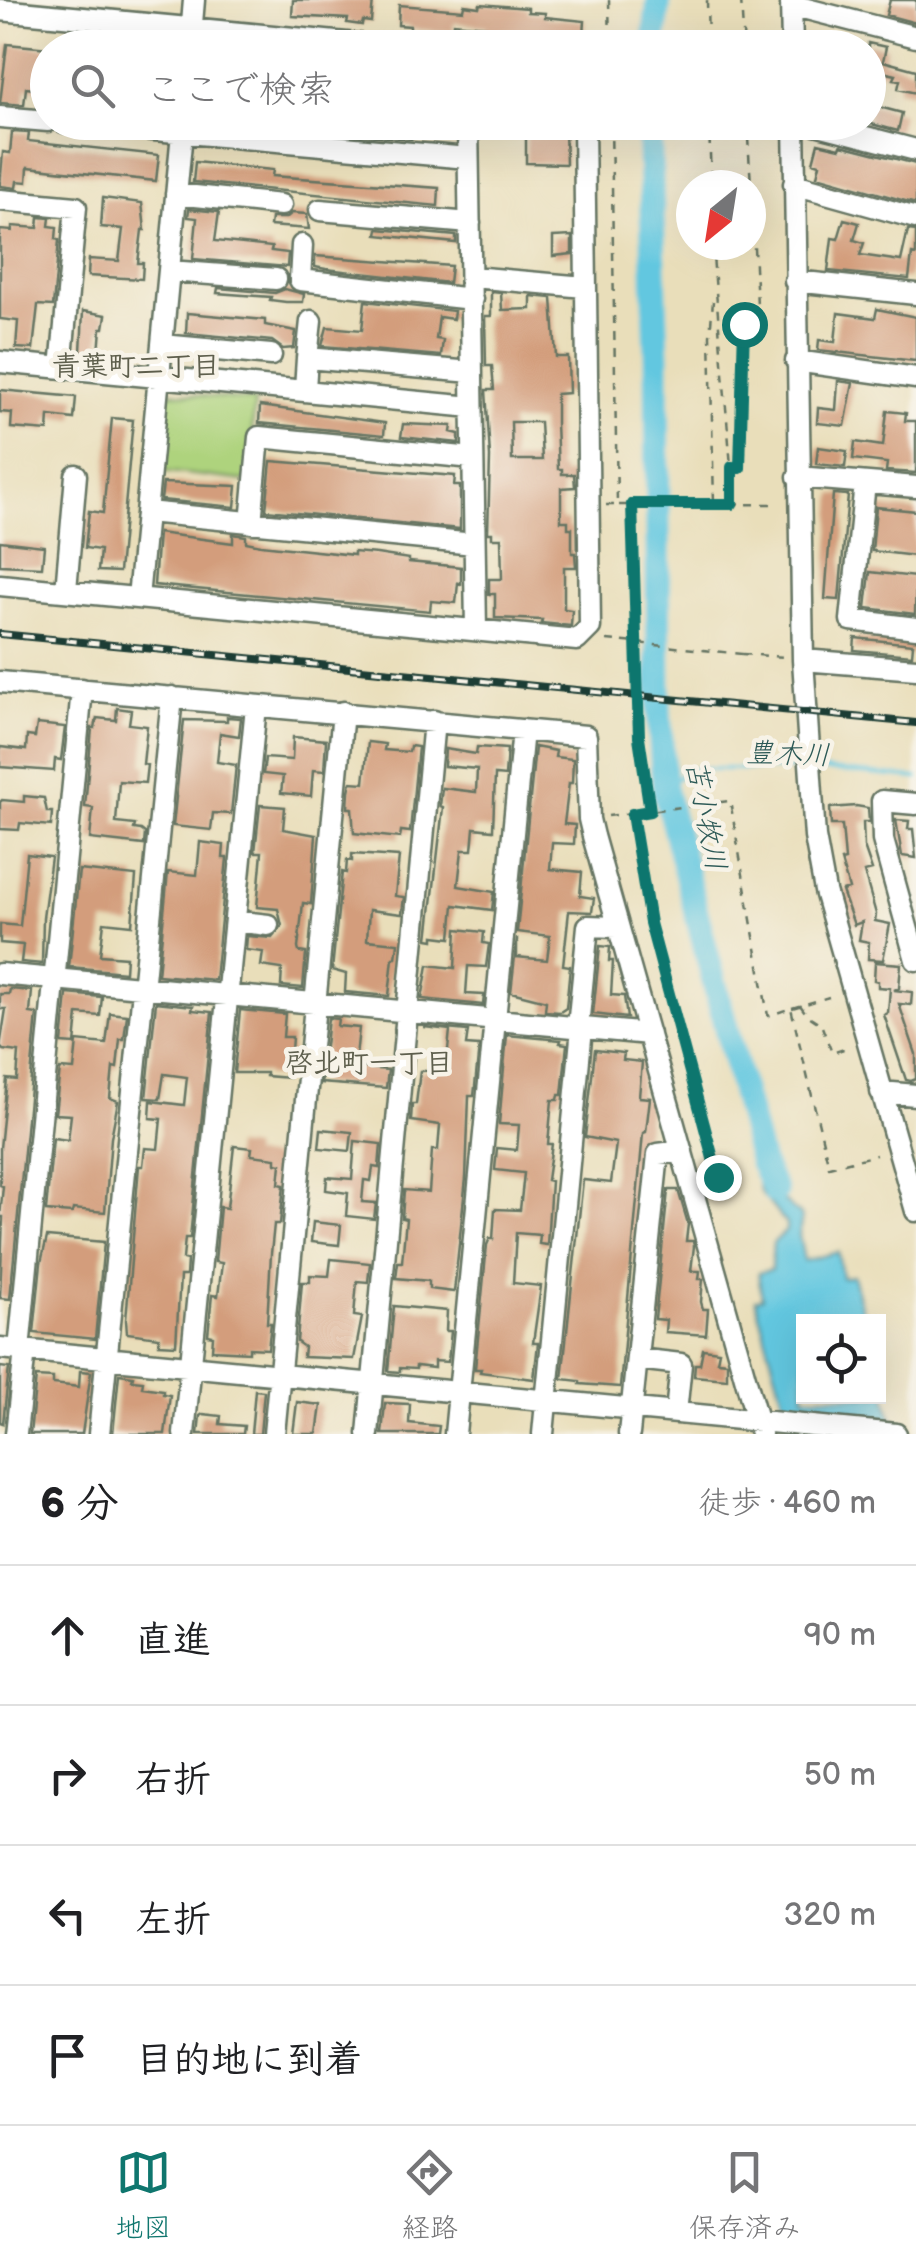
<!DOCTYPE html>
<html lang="ja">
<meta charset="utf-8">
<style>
:root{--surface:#fff;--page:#f2f2f2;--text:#202124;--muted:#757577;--line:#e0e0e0;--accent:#0f766e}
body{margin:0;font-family:"Balsamiq Sans","Klee One",sans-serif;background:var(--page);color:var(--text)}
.controls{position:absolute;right:30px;bottom:30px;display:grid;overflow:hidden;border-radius:0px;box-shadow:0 10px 40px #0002}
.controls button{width:90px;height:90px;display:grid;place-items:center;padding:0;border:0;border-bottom:2px solid var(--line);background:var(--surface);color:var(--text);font:50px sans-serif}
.compass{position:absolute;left:676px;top:170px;width:90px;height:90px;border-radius:50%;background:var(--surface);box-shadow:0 10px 40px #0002;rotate:210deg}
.stop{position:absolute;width:30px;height:30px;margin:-22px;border:8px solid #0f766e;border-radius:50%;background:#fff}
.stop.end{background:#0f766e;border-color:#fff;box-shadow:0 2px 10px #0008}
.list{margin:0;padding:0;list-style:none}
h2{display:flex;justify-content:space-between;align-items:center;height:130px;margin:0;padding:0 40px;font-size:42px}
h2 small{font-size:32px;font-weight:400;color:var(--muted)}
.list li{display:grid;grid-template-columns:65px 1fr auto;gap:30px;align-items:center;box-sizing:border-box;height:140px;padding:0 40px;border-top:2px solid var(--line)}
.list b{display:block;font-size:38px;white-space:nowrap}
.list em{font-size:32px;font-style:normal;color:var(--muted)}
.icon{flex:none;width:55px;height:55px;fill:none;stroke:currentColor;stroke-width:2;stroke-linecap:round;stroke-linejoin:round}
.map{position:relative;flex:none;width:916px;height:1434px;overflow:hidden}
.search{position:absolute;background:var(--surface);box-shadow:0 10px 40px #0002;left:30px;right:30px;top:30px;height:110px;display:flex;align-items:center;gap:25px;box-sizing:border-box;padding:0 35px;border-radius:55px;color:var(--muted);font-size:38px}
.sheet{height:690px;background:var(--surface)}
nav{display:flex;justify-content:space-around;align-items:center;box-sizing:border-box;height:140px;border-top:2px solid var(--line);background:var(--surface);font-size:28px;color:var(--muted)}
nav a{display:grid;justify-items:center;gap:5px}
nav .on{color:var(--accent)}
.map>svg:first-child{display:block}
</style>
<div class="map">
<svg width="916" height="1434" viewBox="0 0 916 1434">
<rect width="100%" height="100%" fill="#f7f3e8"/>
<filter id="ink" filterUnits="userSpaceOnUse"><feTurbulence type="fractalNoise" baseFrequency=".01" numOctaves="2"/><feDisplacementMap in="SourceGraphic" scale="20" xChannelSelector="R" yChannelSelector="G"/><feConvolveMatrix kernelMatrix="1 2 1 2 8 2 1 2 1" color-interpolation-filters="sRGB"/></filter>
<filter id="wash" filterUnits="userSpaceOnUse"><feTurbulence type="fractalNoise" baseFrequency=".0048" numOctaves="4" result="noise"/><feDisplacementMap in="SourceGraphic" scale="40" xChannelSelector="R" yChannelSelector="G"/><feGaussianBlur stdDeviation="2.25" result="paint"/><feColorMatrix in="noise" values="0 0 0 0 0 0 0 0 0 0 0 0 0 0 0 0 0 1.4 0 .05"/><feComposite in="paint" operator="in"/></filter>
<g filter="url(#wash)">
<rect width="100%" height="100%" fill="#e9deba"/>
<!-- green -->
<path fill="#aed37d" stroke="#668858" stroke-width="2.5" d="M168,392L255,401L247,481L160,471Z"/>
<!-- water -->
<path fill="#62c7e0" stroke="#40828a" stroke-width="2.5" d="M753,1162L765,1165L785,1202L802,1217L799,1235L804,1261L838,1252L842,1278L853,1276L865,1321L804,1322V1396H878L879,1370L896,1434H793L755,1300L762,1298L758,1273L771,1270L773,1243L786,1231V1224L760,1192Z"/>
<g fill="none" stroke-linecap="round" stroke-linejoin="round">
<!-- stream -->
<path stroke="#62c7e0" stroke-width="4" d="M816,769L916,778
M664,788L689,769H802"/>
<!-- river -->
<path stroke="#62c7e0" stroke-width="25" d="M653,48L659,0
M649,122L657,355L659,710L664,788L761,1163L775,1192"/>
</g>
<g id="blocks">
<!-- building -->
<path fill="#d39d7b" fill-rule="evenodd" d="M293,0H373L371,22L363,21L362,25L347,23L348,19L292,16Z
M890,0H916V23L886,15Z
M480,4L528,8V12L545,13V17L585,21L583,48L535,42V38L530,37V31L486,30L487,26L454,23L453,32L410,29V26L398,25L399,5L463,10L464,5L479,7Z
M868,43L886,47L883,61L916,70V93L898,89L900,80L894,79L896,75L868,69Z
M7,44L48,48V91L26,88L24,105L0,103Z
M868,104L902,113L898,131L864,122H868Z
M320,122L413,124L412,139L319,131Z
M526,122H562L565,128L566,164L526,163Z
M12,132L29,133L28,141L159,155L156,181L28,167L27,182L17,181L16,188L0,186L3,152L10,153Z
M818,143L840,148L841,145L916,164V204L817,176L820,164L813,162Z
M195,162L273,170L272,176L439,188L438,206L193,182Z
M103,198L142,203L145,230H142L138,263H143L142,279L88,276L89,259L119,261L123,229L101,227Z
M189,209L219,212L215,241L272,247L271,251L288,253L287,267L193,259L197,218L188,217Z
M292,213L307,214L309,229L270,226L271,218H286Z
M39,217L50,218L49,226L57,227L56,239L59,240L53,306L38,305L33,349L16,348L18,321L0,319V230L12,231V226L38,228Z
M844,219L859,223L854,240L864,243L860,255L901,261L908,230L916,231V255L912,254L909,279L828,271L832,238L838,239Z
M378,229L456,236V243L377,235Z
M572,236V254L553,256V237Z
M315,256L451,266L449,283L326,269L315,267Z
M218,288L275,293L285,289L304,294L303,302H286L270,300L271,297L217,293Z
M491,292L501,293L502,310L531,309V296L552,298L556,357H568L569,393L556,394V423L558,469H562V474H574L575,487L561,488V521H568V528H572V553H575L576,567H564V609L572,610L571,626L541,623L542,620L495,618V594H489V579H502L501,538H492V533H488L490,457L486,390H494L492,366H486L485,316H491ZM511,422H540L542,460H512Z
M365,301L454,311L453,319L439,317L436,339L443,340L441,356L322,346L327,327L362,330Z
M877,309L916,317V361L818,350L819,340L835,342L838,313L875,318Z
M83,311L106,315L104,328H101L99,354L81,352Z
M187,313L265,320V325L296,331L294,348L283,349L272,341L186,333Z
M838,381L853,383L845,426L817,423L818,408L836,410Z
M0,390L76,397L74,419L49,416L48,431L11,428L12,413L0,412Z
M260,406L385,423L384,435L259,423Z
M887,411L906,413L905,421H916V473L886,471L887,463L853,459L855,442L883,446Z
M112,418L133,420L119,572L98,571L100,550L85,548L89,511L103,513Z
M403,424L452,426L451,432L459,434V443L401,437Z
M818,447L847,451L845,467L816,464Z
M271,461L455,476L454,486H460V529L266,510Z
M163,483L237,486L235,507L161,500Z
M833,494L848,495L839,600L825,599Z
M876,507L916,511V556L872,551Z
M158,533L233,543V534L246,536V542L261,545L354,555V552L377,554L409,559V562L461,567V584L458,583L456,603L431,601L430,611L154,585Z
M0,541L44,546L42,567L0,565Z
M870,572L916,577L915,614L866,608Z
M855,638L913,644L912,655L854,650Z
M117,708L131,710L129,724L147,726L143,764L147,765L145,783L119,781L116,823L135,825L134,829L141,830L145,833L144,845L90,839L93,808L85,807L92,728H95L97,718L116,720Z
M227,717L241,718L239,736L220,733L217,762L236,765L231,814L213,813L211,830L173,826L184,720L227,721Z
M37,724L65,727L61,760L55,759L54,771L0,767V747L26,750L27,736L35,737Z
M293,737L326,740L324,771L313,770L311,796L281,793L283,776L263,774L265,758L292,760Z
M368,742L385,744L384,750L409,752L410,746L418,747L410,832L401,831L400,838L354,833L352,808H348L349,791L351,782L364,783Z
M477,747L507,749L505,776L495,775L493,830L474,828L472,850H462L458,886L494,892L492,910L454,905L451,938L434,936V940L428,939L443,807L440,806L442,788L476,792L477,769L444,766L445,749L476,754Z
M535,747L556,751L555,757L573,759L572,783H569L564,824L575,825L574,844L552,843L550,869L582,872L580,896L594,898L592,912L569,911L563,965L570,966L566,1008L560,1012L545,1011L546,1001L511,992L517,938V957L547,960L550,936L517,932Z
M24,796L44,798L47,812H52L51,826L20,823L19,830L0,829V802L2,800L24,802Z
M260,805L285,807L283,829L316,835L311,904L303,903L298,948L299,952L306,953L303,988L281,986L282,969L261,966L263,952L246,950L247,936L272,938L282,926L278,909L257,907L262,852H255Z
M856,806L868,808L869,822H863L864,847L872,870L864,872L876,914L875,921L890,924L883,960L868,959L869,942L859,940L862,922L854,925L842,891L849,889L841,861L845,860L842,825H831L830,808Z
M896,820L909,821L908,829H913L916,858L902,856Z
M200,842L224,845L223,858H227L215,980L158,975L168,872L197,875Z
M27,854L51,857L43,918L42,964L21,962L23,945L0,943V924L20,926Z
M352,854L399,857L395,896L404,897L402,914L369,910L367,940L398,943L396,958H393L389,996L345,992L346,974L332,970L342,872L346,873L347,860L352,861Z
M79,870L136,876L132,925L104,922L100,955L126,957L125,972L69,967Z
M457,929L484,932L483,943L489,944L486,967L468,966L466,994L484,995L483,1005L422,999L428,965L455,968Z
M600,946L610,947L609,961H613L611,995L624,996L627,1018L593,1014Z
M875,962L901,964L899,988L894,990L912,992L911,1005L899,1004L916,1054V1079L911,1081L906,1080L884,1015L888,1013L890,988L878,987V981L874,980Z
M10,989L32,991L30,1013L37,1014L10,1299L0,1298L3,1217H0L3,1186L0,1185V1148L7,1079L17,1080L19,1052L3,1050L0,1047L6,1009H0V994H9Z
M67,994L102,997L100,1016L78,1014L75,1044L62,1043Z
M156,1002L193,1006L192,1010L212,1012L190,1238H185L183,1259L187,1260L186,1276H180L176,1345L159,1344V1337L127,1333L126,1320L139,1166H143L145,1148L158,1149L161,1119L150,1118L151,1101L184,1105L187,1077L164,1074L160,1099L146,1098Z
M240,1010L285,1014L283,1037H292L289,1078L266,1076V1073H234Z
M110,1013L127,1015L124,1039H120L117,1068L113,1067L110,1098L118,1101L111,1138L105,1212L73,1209L72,1213L46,1211L53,1138L68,1140L71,1115L55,1114L60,1069L74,1070L77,1041L106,1044Z
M328,1018L338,1019L337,1026L359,1028L355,1067L388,1070L386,1088L321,1083Z
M424,1027L468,1031L466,1045L479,1046L474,1096H469L466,1178L454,1292L429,1289V1281L396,1278L398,1262H402L406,1219L402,1218L404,1190L429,1192L432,1150H438L440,1125L411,1121L412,1104H416L420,1071L446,1070L450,1030Z
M507,1035L561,1040L560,1043L567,1044L562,1095H559L558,1100H552L548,1144H552L547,1180L551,1181L547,1245L539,1244L540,1235L516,1233L513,1283L541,1286L533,1343H538L534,1379L480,1372L481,1369H475L487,1245L490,1238L493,1239L495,1209L520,1210L524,1173L495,1170L497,1148L517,1150L519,1125L499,1124Z
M595,1050L624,1053L623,1060L642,1062L639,1097L650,1098L646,1132L643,1133L620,1387L580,1384V1381L562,1379L583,1180L611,1183L616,1143L585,1137Z
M321,1129L352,1132L350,1151L319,1148Z
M355,1141L381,1144L379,1168L373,1167L371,1181L364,1180L362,1202L376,1203L374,1219L346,1216L348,1193L326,1190L327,1177L352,1179Z
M234,1146L252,1148L251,1155L276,1158V1163L281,1164L279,1184L284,1185L280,1224H274L271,1254L267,1323H271L268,1349L249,1348V1352L212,1350L213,1336L208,1335L212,1295L218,1296L222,1263L215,1262L220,1207L227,1208Z
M668,1190H678L688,1224L686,1241H693L694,1246L691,1271H700L699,1279H703L701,1302L703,1309H708L706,1335L665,1332L666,1320L655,1319Z
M313,1222L341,1225L339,1245L311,1242Z
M47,1237L104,1242L95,1339L34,1333L41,1263Z
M331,1259L370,1263L368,1282L357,1281L354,1316L362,1317L354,1359L303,1357L304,1347L297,1342L302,1282H310V1275L329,1276Z
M394,1306L447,1311L446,1331H451L448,1362L434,1361V1368L416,1366V1369L400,1368V1372L388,1371Z
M703,1349L719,1351L717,1361L727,1362V1379L694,1376L695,1364H700Z
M0,1367L9,1368L3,1423L0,1422Z
M80,1371L91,1372L82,1434H30L36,1377L53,1378V1384L79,1387Z
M119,1374L133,1376L132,1380L143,1381L142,1387L163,1390V1394L170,1395L165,1434H113Z
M255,1390L264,1391L260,1434H251Z
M297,1402L321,1405L317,1434H293Z
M385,1403L410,1404L409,1423L439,1426L438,1434H382Z
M203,1414L221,1416L220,1424L244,1426L243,1434H198L200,1416Z"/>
</g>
</g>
<g filter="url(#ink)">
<use href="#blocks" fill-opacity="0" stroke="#667563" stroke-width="2.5"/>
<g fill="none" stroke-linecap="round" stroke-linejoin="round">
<!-- minor casing -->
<g stroke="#667563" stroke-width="25">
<path id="minor" d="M791,0L792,48
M791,5L916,37
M0,10L399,48
M190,48L194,0
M0,117L48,121
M64,122L468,158
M468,122L476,630
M794,122L803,660L815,837L825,891L916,1211
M807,122L916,150
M794,184L916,218
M176,194L281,205
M0,200L76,207L61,368
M320,210L470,223
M302,245L300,280L472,299
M169,271L276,279
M472,277L585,287
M795,281L916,294
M162,345L271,355
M307,358L311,321
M796,361L916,378
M0,362L472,407
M305,389L307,358L472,372
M798,477L916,487
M865,483L851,620L916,628
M147,512L474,544
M251,523L259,437L473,458
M0,585L577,640L590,627L584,122
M66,590L76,475
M138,598L183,122
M803,660L916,669
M0,682L586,736L589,819L593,836L761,1434
M916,804L882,801L883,840L916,960
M235,921L268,925
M0,974L649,1034
M578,1027L588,926L616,927
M881,1092L916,1095
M0,1348L896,1434
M19,1350L82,689
M637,1359L681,1364L676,1413
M16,1434L25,1350
M99,1434L172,697
M184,1434L256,706
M274,1434L343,712
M368,1434L434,721
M455,1434L523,730
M543,1434L582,1028
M629,1434L658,1154L682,1151"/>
</g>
<!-- path -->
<path stroke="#667563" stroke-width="2.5" stroke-dasharray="8 8" stroke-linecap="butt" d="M609,0L610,48
M707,0L708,48
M741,0L744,48
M709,122L711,185
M747,122L751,185
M712,245L731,466
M713,301L710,335L714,504
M759,324H773
M632,504L639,737L649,810
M732,504V467L740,468L744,324H758L751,190
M606,505H617L611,122
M619,505L777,504
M742,654L785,657
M632,815L651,923L718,1177
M608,816L730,801L768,1016L791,1008L829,1167L876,1155
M800,1005L807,1015L821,1024L832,1053L844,1049
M792,1008L829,997"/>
<!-- minor -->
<use href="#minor" stroke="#fff" stroke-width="20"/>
<!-- rail casing -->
<g stroke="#1f3d34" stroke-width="8">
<path id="rail" d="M0,634L916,723"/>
</g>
<!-- rail -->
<use href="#rail" stroke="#f7f3e8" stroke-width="4" stroke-dasharray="11" stroke-linecap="butt"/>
<!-- path-bridge -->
<path stroke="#667563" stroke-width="2.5" stroke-dasharray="8 8" stroke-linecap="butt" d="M607,640L742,654"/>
</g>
</g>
<g fill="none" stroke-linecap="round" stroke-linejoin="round" filter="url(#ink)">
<!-- route -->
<path stroke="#0f766e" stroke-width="12" d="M718,1177L650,923L632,814L650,811L639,737L632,504H732V467L740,468L744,324"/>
</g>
<g text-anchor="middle" stroke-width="9" stroke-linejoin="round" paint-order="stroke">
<!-- neighbourhood labels -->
<g font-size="28" font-weight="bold" fill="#5e5f4d" stroke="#f7f3e8">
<text x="136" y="375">青葉町二丁目</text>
<text x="369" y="1072">啓北町一丁目</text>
</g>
<!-- water labels -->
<g font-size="28" font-style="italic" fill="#2c5956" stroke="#f7f3e8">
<text transform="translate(788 753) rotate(2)" y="10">豊木川</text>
<text transform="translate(707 815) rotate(79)" y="10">苫小牧川</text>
</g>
</g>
</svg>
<div class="controls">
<button><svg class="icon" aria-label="locate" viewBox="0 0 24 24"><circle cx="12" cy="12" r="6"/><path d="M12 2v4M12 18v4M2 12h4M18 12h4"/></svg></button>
</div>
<svg class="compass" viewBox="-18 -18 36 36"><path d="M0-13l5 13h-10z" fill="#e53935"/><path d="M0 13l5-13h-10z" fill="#757577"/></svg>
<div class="stop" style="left:744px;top:324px"></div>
<div class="stop end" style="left:718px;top:1177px"></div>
<div class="search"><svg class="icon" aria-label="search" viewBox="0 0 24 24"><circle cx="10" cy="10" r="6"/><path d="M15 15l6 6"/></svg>ここで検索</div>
</div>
<section class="sheet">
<h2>6 分<small>徒歩 · 460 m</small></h2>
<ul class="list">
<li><svg class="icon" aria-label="ahead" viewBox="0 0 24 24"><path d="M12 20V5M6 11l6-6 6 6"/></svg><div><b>直進</b></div><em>90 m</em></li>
<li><svg class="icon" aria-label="right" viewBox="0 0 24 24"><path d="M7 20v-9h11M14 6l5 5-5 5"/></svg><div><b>右折</b></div><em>50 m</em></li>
<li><svg class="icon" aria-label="left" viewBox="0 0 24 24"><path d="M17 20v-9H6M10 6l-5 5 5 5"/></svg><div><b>左折</b></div><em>320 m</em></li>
<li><svg class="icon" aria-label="arrive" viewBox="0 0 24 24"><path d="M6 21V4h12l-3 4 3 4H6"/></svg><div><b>目的地に到着</b></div></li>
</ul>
</section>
<nav>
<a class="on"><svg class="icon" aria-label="map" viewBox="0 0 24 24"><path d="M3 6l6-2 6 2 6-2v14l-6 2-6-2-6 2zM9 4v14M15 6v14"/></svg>地図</a>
<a><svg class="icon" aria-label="directions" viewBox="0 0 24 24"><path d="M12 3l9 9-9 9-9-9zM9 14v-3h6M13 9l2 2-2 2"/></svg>経路</a>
<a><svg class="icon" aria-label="saved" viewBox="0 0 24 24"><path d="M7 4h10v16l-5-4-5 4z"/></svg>保存済み</a>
</nav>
